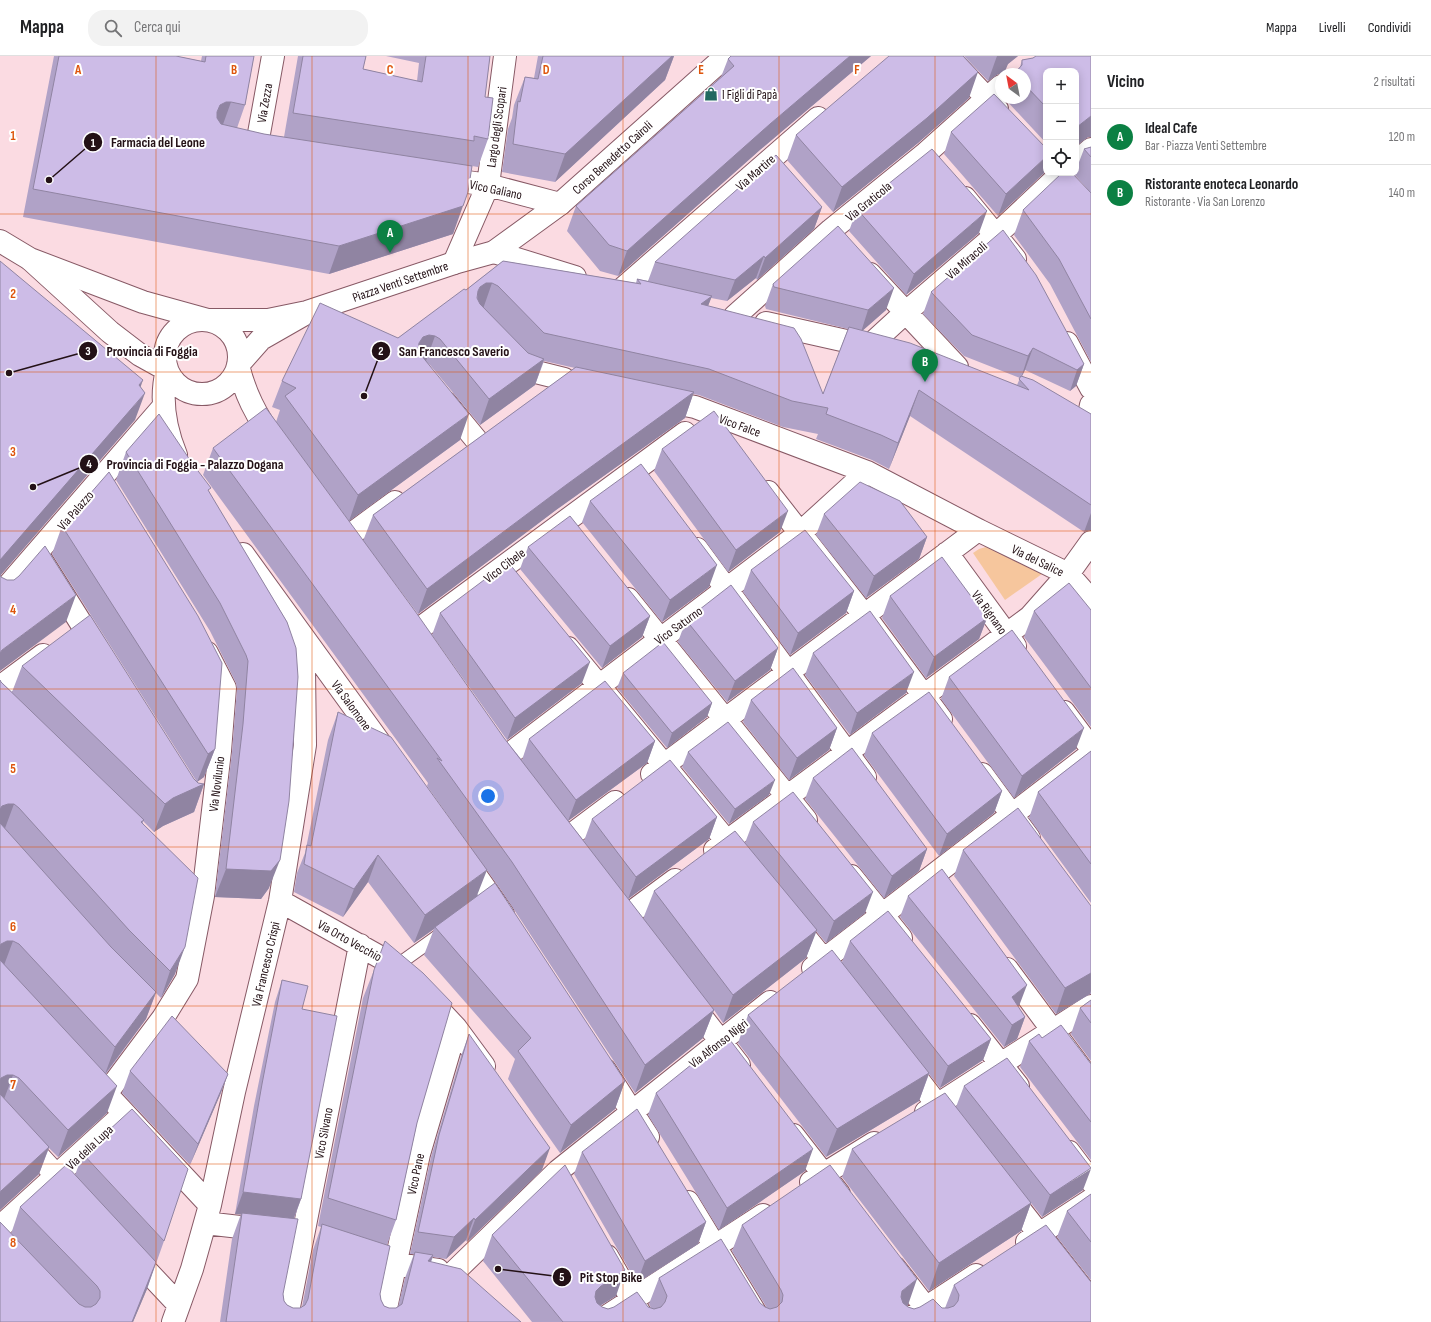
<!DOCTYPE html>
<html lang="it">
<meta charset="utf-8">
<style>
:root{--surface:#fff;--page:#f2f2f2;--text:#202124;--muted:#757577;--line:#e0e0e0;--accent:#0b8043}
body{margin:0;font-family:"Sofia Sans Condensed",sans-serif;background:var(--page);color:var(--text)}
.controls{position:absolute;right:12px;top:12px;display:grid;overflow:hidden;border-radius:8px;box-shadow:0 2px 10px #0003}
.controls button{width:36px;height:36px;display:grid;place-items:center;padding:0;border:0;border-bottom:1px solid var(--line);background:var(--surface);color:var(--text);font:20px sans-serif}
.compass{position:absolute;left:995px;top:12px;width:36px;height:36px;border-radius:50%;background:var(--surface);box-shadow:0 2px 10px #0003;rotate:328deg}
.you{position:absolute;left:488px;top:740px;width:14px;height:14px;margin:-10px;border:3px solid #fff;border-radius:50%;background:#1a73e8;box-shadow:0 0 0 6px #1a73e833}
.badge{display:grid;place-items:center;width:26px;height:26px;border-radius:50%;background:var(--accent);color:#fff;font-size:13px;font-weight:700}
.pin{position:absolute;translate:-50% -33px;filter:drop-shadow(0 1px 2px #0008)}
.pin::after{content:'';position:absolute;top:21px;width:14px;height:12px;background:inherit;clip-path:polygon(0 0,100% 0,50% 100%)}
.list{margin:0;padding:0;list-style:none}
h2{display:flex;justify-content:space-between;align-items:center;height:52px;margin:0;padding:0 16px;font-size:17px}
h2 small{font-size:13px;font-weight:400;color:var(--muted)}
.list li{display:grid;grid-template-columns:26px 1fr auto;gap:12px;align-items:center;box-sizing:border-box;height:56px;padding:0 16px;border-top:1px solid var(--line)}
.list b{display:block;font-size:15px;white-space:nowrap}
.list p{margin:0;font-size:13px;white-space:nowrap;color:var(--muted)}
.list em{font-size:13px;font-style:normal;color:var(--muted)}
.icon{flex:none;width:22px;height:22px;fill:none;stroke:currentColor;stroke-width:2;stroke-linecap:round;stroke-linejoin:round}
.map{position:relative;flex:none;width:1091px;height:1266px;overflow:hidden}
header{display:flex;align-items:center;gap:24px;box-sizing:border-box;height:56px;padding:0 20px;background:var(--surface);border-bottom:1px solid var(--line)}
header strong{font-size:19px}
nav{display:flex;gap:22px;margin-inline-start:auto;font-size:14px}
.search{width:280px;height:36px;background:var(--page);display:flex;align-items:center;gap:10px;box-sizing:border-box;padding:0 14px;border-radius:16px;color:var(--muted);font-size:15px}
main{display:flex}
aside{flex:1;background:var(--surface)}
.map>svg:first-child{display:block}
</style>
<header>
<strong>Mappa</strong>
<div class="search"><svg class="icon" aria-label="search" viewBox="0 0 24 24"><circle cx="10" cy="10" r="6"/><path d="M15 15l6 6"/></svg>Cerca qui</div>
<nav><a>Mappa</a><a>Livelli</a><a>Condividi</a></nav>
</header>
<main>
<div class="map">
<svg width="1091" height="1266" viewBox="0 0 1091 1266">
<rect width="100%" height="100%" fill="#fbdbe2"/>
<!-- grass -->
<path fill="#f6c69d" d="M986,491L1042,518L1005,544L973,497L979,493Z"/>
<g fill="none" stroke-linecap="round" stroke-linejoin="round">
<!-- service casing -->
<g stroke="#875965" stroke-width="14">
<path id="service" d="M396,910L442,877"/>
</g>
<!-- minor casing -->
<g stroke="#875965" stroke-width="24">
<path id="minor" d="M947,0L997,53
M256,94L273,0
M1076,106L1091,93
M440,122L488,129L560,148
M965,142L1015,203
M494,196L575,221
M31,204L110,276L140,299L167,314
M454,207L488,129L505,0
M870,218L957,311
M621,234L818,62
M735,260L831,174L926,97L1001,30
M165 301a37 37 0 1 1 74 0a37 37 0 1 1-74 0Z
M766,267L873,291
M1067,287L1091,332
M869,290L905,257L997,178L1062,117
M516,302L528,314L564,323
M238,309C245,338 256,359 273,383
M238,309L261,283L303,259
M167,314C160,342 165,372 176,399
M659,344L695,351L867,416L978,474L1068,518L1091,544
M446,347L478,386
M1088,363L1091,349
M768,436L864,559L941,663
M346,482L395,446
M697,493L865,721
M37,497L96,591
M947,497L1015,590
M243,498L385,694
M0,539L164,350
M628,543L806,764
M415,576L685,377
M568,592L743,805
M0,631L43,599
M1064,656L1091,692
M504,702L799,478L867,416
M652,718L978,474
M982,718L1029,782
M567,782L615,746
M715,794L1030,561L1068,518L1091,486
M465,804L503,858
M851,820L901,882
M280,845L396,910L403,916
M625,861L675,824
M793,866L840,924
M813,912L1091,698
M1007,913L1091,1026
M427,941L456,972L484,1010
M690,946L739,1009
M970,969L1018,1030
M906,1008L952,1068
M605,1014L648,1081
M96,1027L210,1149
M106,1038L163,962L187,923L203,840L220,695L225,632L207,597
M926,1056L1091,950
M0,1058L76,1141
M793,1079L839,1138
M1069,1096L1091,1125
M811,1126L874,1087
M1007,1137L1091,1244
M688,1146L761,1266
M205,1167L266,1174
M0,1171L124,1058
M1027,1186L1091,1144
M359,1196L396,1208L438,1214
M130,1197L178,1248
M607,1200L645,1266
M895,1212L937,1266
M453,1217L558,1115L770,946
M173,1266L192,1213L210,1149L234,1036L280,845L305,689L304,613L289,575
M286,1266L360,889
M383,1266L419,1098L456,972
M598,1266L763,1159
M904,1266L976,1219"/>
</g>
<!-- tertiary casing -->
<g stroke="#875965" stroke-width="24">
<path id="tertiary" d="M0,185L30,203L143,246L208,264H268L307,256L454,207L494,196L560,148L726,0"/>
</g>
<!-- service -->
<use href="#service" stroke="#fff" stroke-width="12"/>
<!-- minor -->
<use href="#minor" stroke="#fff" stroke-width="22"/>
<!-- tertiary -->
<use href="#tertiary" stroke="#fff" stroke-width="22"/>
</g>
<!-- wall -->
<path fill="#b0a2c7" d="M54,0H176L201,5L202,0H254L245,49L237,72L264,78L284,81L298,0H366L363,13L417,25L419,7L386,0H490L485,41L488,83L478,111L472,110L453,178L329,218L23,161Z
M538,0H674L665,24L555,126L502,116L508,73L512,62L514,49L525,21L534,22Z
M731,0H871L761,93L618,220L600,215L567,175L576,150L721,21L728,3Z
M964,0H1018L1008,8L998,18L988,25Z
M1036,0H1091V81H1088L1076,90V15H1046V87L1005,43V42H1025V18H1014L1020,11L1022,4L1033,2Z
M969,42L918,87L833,156L787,104L796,79Z
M951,76L1044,117L998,160L944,98Z
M1091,91V306L1050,228L1014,179L1023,154L1090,136L1074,118L1075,117H1076V114L1084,93Z
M822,151L814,173L757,224L756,222L727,245L711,242L708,250L823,338L848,273L766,253L765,250L773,228L886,254L862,275L1017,329L1020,322L964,300L923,258L931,236L1084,308L1076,330L1070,335L1025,314L1022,320L1091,358V474L1084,476L910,360L889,413L872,404L816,383L818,378L783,371L699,339L693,338L685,362L556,454L418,558L363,485L373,459L575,312L544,305L535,329L480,369L430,309L426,306L460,384L349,465L276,366L280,354L272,351L282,325L398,282L466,234L503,205L636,227L637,223L648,225L655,206Z
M857,153L979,177L906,239L849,175Z
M213,392L504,682L522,704L529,683L655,685L647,707L568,765L584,785L592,763L717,761L709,783L628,843L643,863L654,835L745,787L753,766L865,857L826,887L816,875L806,902L723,967L714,954L703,982L635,1037L501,834L427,730L428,727L203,419Z
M662,393L780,476L728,516L654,415Z
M126,396L209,436L287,566L269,832L261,843L215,841L232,696L237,633L236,627L210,575L116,424Z
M590,445L709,531L662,566L582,466Z
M824,458L927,481L919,503L866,542L816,479Z
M62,470L215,693L204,721L197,726L52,498Z
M528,491L650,560L642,581L602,612L520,513Z
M751,514L854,535L846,557L790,599L743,536Z
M890,540L987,562L979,583L926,622L882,562Z
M1091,554V671L1024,581L1034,555Z
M440,557L582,627L507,684L432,579Z
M686,564L778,592L770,614L727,646L678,586Z
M813,597L906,637L850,679L805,619Z
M22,610L194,723L198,727L204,728L194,756L163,770L154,776L143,765V767L175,918L161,942L156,937L146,963L106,1018L107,1057L58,1101L49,1092L39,1118L0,1154L1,626L12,636Z
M623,617L712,647L707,661L667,692L617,632Z
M949,621L1076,693L1014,742L941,643Z
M751,644L837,672L829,694L789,724L743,666Z
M338,656L478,839L625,1025L615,1053L560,1097L508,1023L515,1003L424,899L434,873L414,887L368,826L343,861L294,836L297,817L305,797L328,684Z
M872,677L1002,735L994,757L939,800L864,699Z
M1091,695V847L1029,762L1038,736Z
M688,696L769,739L729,768L682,711Z
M813,722L927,793L919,815L884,842L805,743Z
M963,794L1091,850V938H1090L1056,958L954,820Z
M908,840L1019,950L1018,951L1025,961L1017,983L1004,991L900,861Z
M850,885L991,983L983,1004L940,1032L929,1018L919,1045L826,1101L738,987L748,959L842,906Z
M374,914L417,1067L396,1164L387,1189L380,1238L381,1244L384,1250L389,1252H396L398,1251L405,1222L414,1198H410L431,1101L461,1000L469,978L542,1114L467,1186L466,1184L446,1203L433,1201L431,1206L521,1266H220L232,1183L241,1158H235L254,1050L275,946L282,924L302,953L301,1143L294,1163L283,1238L284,1245L287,1249L293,1252H300L302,1251L313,1194L321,1171L318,1170L363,942Z
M1091,944V1005L1071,978L1080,952Z
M1042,982L1091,1008V1104L1020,1011L1029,985Z
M130,1015L228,1018L220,1039L190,1109L122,1037Z
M964,1030L1083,1134L1042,1161L1031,1147L1021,1175L929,1235L842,1121L852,1093L956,1051Z
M656,1037L805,1115L719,1174L648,1059Z
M582,1096L706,1166L698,1188L637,1227L574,1118Z
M83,1098L164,1185L147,1233L133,1266H0L1,1168L11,1178L20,1151L75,1119Z
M1091,1138V1224L1057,1181L1067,1155Z
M742,1169L908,1249L906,1250L908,1251L914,1253L945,1252L954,1229L1091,1266H532L483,1205L492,1179L616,1240L600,1250L602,1251L608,1253L648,1251L651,1252L649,1248L659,1222L760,1247L765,1251L767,1252L732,1195Z"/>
<!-- shaded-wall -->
<path fill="#9084a2" d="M672,0H674L665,24L555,126L565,98Z
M850,0H871L761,93L618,220L627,195L770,68Z
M997,0H1018L1008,8L1004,18H998L988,25Z
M978,16L969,42L918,87L833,156L842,131Z
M226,46H231L221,74H216L217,56L220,49Z
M1091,60V81H1088L1076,90V73L1077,71Z
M1046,101V111L1044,117L998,160L1006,138Z
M463,150L453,178L329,218L339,190Z
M822,151L814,173L757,224L765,202Z
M987,155L979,177L906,239L914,218Z
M764,200L756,222L727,245L735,224Z
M486,227H492L483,253H477L478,235L480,231Z
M894,232L886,254L861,276L868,254Z
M712,240L702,265L701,248Z
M429,279L435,280L426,305L413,307L419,287L423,281Z
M1033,292L1025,314L1021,322L1028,300Z
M544,303L535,329L480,369L489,343Z
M1084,308L1076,330L1070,335L1077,314Z
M143,324L134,350L145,337L135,364L0,520V504Z
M919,334L910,360L889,413L898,387Z
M694,336L685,362L556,454L418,558L427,533L566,429Z
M469,358L460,384L349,465L358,439Z
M788,455L780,476L728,516L736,494Z
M1091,457V474L1084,476Z
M927,481L919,503L866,542L874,520Z
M717,509L709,531L662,566L670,544Z
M854,535L846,557L790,599L798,577Z
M76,539L66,566L0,615V597L2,594Z
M650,560L642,581L602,612L610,590Z
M987,562L979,583L926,622L934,601Z
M778,592L770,614L727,646L735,625Z
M590,606L582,627L507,684L515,662Z
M914,616L906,637L850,679L857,657Z
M712,647L707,661L667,692L672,677Z
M837,672L829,694L789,724L797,702Z
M1084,672L1076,693L1014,742L1022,720Z
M655,685L647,707L568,765L576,744Z
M215,693L204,721L197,726L208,698Z
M775,724L769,739L729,768L735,753Z
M204,728L194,756L163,770L154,776L165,748L173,742Z
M1002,735L994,757L939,800L947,778Z
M8,748H14L4,775H0V753L2,750Z
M717,761L709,783L628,843L636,821Z
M927,793L919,815L884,842L892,820Z
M378,799L368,826L343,861L354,833Z
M280,804L269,832L261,843L215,841L226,813Z
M487,814L476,842L435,871L434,873L414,887L425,859Z
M873,836L865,857L826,887L834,865Z
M817,874L806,902L723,967L733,939Z
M7,885H13L3,912H0V890L1,888Z
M185,891L175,918L161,942L170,915Z
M1091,917V935L1090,938L1056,958L1065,932Z
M1027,929L1019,950L1006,961L1012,941Z
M156,936L146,963L105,1018L115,991Z
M714,954L703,982L635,1037L645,1009Z
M1025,961L1017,983L1004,991L1012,969Z
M991,983L983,1004L940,1032L948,1010Z
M929,1017L919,1045L826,1101L837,1073Z
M228,1018L220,1039L190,1109L198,1088Z
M7,1019H13L3,1046H0V1024L1,1022Z
M625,1025L615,1053L560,1097L571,1069Z
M117,1030L107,1057L58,1101L68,1074Z
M49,1091L39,1118L0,1154V1137L1,1135Z
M550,1092L542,1114L467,1186L475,1164Z
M813,1093L805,1115L719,1174L727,1152Z
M1091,1113L1083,1134L1042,1161L1050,1139Z
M243,1136L301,1143L293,1164L235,1158Z
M1031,1147L1021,1175L929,1235L939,1207Z
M474,1162L466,1184L446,1203L454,1181Z
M706,1166L698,1188L637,1227L645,1205Z
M433,1199L424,1225L428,1205Z
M156,1206L147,1233L133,1266H132Z
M625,1214L616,1240L591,1255L596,1235L601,1230Z
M917,1223L908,1249L893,1261L902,1235Z"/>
<!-- building -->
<path fill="#cdbce7" stroke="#9084a2" d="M59,0H176L205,6L206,0H254L245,49L231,46H226L220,49L217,56V62L221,68L264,78L472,110L468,136L463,150L339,190L33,133Z
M303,0H366L363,13L422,26L426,0H490L485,41L493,42L488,83L474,80V85L293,57Z
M543,0H672L565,98L513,88L518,45L520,46L525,21L538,23Z
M731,0H850L770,68L627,195L609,189L576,150L734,10L728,3Z
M889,0H963L978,16L927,62L842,131L796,79Z
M1036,0H1091V60L1077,71L1076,73V15H1046V51L1025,29V18H1014L1022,9V4L1033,2Z
M994,38L1046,92V101L1006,138L951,76Z
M1091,91V101L1084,93Z
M932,93L987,155L914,218L857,153Z
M776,99L822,151L765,202L764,200L735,224L655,206Z
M1062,117H1072L1091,137V263L1059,203L1023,154Z
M838,170L894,232L868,254L774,231L773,228Z
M1003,174L1036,219L1084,308L1077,314L1033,292L1028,300L972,279L931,236Z
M0,205L143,324L139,329L145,337L0,504Z
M503,205L641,228L637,223L712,240L701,248L794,272L801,283L823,338L849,271L910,287L1029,334L1019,323L1021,320L1033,324L1091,358V449L919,334L898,387L881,379L826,358L828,352L792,345L709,313L544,277L498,230L492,227H486L480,231L478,235L477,242L480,248L528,297L544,303L489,343L440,283L435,280L429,279L423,281L419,287L418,294L421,299L469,358L358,439L285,340L296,332L282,325L320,247L398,282L464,233L466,234Z
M576,311L694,336L566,429L427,533L373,459Z
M266,352L415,555L504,682L714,954L645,1009L512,806L437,702L442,705L213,392Z
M714,355L788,455L736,494L662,393Z
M159,358L192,407L211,432L208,434L287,566L296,592L298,621L289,745L280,804L271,815L226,813L243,668L248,605L246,599L220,547L126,396Z
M641,408L717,509L670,544L590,445Z
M109,416L198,560L222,607L215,693L208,698L62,470Z
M860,426L900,445L927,481L874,520L824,458Z
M570,460L650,560L610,590L528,491Z
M805,474L854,535L798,577L751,514Z
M45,490L76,539L2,594L0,597V519L1,521L7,524H14L19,520Z
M942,501L987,562L934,601L890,540Z
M508,506L590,606L515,662L440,557Z
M1069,527L1091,554V632L1034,555Z
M731,529L778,592L735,625L686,564Z
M870,555L914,616L857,657L813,597Z
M90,559L194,723L198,727L204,728L173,742L165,748L22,610Z
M1012,574L1084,672L1022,720L949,621Z
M663,586L712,647L672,677L623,617Z
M793,612L837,672L797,702L751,644Z
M0,624L1,626L144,764L141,766L198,822L185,891L170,915L129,874L19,752L14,748H8L2,750L0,753Z
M605,625L655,685L576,744L529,683Z
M929,636L1002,735L947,778L872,677Z
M338,656L391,681L487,814L425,859L378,799L354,833L304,808L307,789L311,790Z
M728,666L775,724L735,753L688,696Z
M852,692L927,793L892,820L813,722Z
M1091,695V808L1038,736Z
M670,704L717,761L636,821L592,763Z
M793,736L873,836L834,865L753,766Z
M1018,752L1091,850V917L1065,932L963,794Z
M0,767L111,891L156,936L115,991L19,888L13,885H7L1,888L0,890Z
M735,775L817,874L733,939L654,835Z
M942,813L1027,929L1012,941L1025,961L1012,969L908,840Z
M495,827L625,1025L571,1069L518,995L531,982L435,871Z
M888,855L991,983L948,1010L850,885Z
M385,885L423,917L452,947L417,1067L396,1164L328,1142L374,914Z
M832,894L929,1017L837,1073L748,959Z
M0,904L117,1030L68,1074L19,1022L13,1019H7L1,1022L0,1024Z
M282,924L308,930L302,953L337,960L301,1143L243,1136L262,1028Z
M1091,944V967L1080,952Z
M172,960L228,1018L198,1088L130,1015Z
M1061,969L1091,1008V1066L1029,985L1039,978L1042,982Z
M469,978L550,1092L475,1164L474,1162L454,1181L418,1176L439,1079Z
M727,980L813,1093L727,1152L656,1037Z
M1007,1002L1091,1112L1050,1139L964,1030Z
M945,1037L1031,1147L939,1207L852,1093Z
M0,1038L49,1091L1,1135L0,1137Z
M132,1053L188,1113L164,1185L83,1098Z
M637,1053L706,1166L645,1205L582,1096Z
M66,1109L156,1206L132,1266H0V1166L79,1248L85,1251H91L96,1248L100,1242V1235L97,1230L20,1151Z
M565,1109L625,1214L601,1230L596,1235L595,1241L597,1247L602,1251L608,1253L614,1251L637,1236L648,1251L654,1253L661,1251L665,1246L667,1240L659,1222L721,1183L760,1247L765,1251L770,1253L777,1251L782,1246L783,1239L781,1234L742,1169L830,1109L917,1223L902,1235L901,1241L903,1247L908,1251L914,1253L920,1251L933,1243L942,1252H948L954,1250L958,1245L959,1239L954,1229L1046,1169L1091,1226V1266H563L492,1179Z
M1091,1138V1186L1067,1155Z
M242,1157L298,1163L283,1238L284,1245L287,1249L293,1252H300L305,1249L308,1243L322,1168L390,1190L380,1238L381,1244L384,1250L389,1252H396L402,1248L415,1196L433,1199L428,1205L461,1213L521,1266H226Z"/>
<!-- grid -->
<path fill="none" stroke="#de550c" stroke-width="1" stroke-opacity="0.55" d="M156,0V1266M312,0V1266M468,0V1266M623,0V1266M779,0V1266M935,0V1266M0,158H1091M0,316H1091M0,475H1091M0,633H1091M0,791H1091M0,950H1091M0,1108H1091"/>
<!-- icons -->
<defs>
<g id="shop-bare" transform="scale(1.08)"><path d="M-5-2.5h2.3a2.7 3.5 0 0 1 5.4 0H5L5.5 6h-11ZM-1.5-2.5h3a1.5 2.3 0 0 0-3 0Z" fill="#216960" stroke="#fff" stroke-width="2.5" paint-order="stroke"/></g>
</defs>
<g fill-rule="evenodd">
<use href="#shop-bare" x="711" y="38"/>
</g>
<g text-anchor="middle" stroke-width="4" stroke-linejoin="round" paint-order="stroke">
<!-- poi labels -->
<g font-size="13" fill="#231116" stroke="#fff" text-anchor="start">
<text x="722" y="43">I Figli di Papà</text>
</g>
<!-- street labels -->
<g font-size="13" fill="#231116" stroke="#fff">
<text transform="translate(264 47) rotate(-80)" y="5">Via Zezza</text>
<text transform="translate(496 71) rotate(-82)" y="5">Largo degli Scopari</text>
<text transform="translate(612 101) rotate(-42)" y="5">Corso Benedetto Cairoli</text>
<text transform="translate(755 116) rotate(-41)" y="5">Via Martire</text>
<text transform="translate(496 133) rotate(12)" y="5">Vico Galiano</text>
<text transform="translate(868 145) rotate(-39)" y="5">Via Graticola</text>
<text transform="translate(966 204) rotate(-41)" y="5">Via Miracoli</text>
<text transform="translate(400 225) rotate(-19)" y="5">Piazza Venti Settembre</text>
<text transform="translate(740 369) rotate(20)" y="5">Vico Falce</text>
<text transform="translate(75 454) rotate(-49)" y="5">Via Palazzo</text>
<text transform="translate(1038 504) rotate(26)" y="5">Via del Salice</text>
<text transform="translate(504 509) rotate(-37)" y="5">Vico Cibele</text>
<text transform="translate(990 556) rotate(54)" y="5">Via Rignano</text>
<text transform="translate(678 569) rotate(-36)" y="5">Vico Saturno</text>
<text transform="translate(352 649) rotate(54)" y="5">Via Salomone</text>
<text transform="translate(216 728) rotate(-83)" y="5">Via Novilunio</text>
<text transform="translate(350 884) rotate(29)" y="5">Via Orto Vecchio</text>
<text transform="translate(265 908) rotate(-77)" y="5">Via Francesco Crispi</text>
<text transform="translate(718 987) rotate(-38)" y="5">Via Alfonso Nigri</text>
<text transform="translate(323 1077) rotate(-79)" y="5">Vico Silvano</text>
<text transform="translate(89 1091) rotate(-43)" y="5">Via della Lupa</text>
<text transform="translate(415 1118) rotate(-78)" y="5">Vico Pane</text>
</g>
</g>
<g font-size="13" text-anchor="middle" font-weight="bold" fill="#de550c" stroke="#fff" stroke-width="4" stroke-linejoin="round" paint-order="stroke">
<text x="78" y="18">A</text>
<text x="234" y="18">B</text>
<text x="390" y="18">C</text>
<text x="546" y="18">D</text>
<text x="701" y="18">E</text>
<text x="857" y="18">F</text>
<text x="13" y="84">1</text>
<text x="13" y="242">2</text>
<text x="13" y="400">3</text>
<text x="13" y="558">4</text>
<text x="13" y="717">5</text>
<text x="13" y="875">6</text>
<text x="13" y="1033">7</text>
<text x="13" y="1191">8</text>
</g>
<!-- callouts -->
<path fill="none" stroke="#231116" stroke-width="1.5" d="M49 124L93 86M364 340L381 295M9 317L88 295M33 431L89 408M498 1213L562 1221"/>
<g fill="#231116" stroke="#fff" stroke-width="1.5">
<circle cx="49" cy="124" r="4"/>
<circle cx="364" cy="340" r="4"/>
<circle cx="9" cy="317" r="4"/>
<circle cx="33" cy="431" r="4"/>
<circle cx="498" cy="1213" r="4"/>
<circle cx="93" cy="86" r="10"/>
<circle cx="381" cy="295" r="10"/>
<circle cx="88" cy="295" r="10"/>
<circle cx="89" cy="408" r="10"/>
<circle cx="562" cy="1221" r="10"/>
</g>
<g font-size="12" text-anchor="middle" font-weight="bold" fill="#fff">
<text x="93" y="91">1</text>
<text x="381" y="299">2</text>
<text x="88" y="299">3</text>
<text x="89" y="412">4</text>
<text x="562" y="1225">5</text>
</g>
<g font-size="14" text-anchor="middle" font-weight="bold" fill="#231116" stroke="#fff" stroke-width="4" stroke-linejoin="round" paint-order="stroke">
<text x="158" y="91">Farmacia del Leone</text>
<text x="454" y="300">San Francesco Saverio</text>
<text x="152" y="300">Provincia di Foggia</text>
<text x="195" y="413">Provincia di Foggia - Palazzo Dogana</text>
<text x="611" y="1226">Pit Stop Bike</text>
</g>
</svg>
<div class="controls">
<button>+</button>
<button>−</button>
<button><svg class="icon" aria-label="locate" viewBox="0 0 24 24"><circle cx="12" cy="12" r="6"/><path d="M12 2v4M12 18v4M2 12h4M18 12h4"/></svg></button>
</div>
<svg class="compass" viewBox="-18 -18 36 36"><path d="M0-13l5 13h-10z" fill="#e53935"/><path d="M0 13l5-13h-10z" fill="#757577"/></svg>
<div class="you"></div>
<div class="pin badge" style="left:390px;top:197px">A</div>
<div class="pin badge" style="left:925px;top:326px">B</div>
</div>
<aside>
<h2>Vicino<small>2 risultati</small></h2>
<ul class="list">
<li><span class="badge">A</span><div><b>Ideal Cafe</b><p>Bar · Piazza Venti Settembre</p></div><em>120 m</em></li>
<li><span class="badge">B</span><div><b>Ristorante enoteca Leonardo</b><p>Ristorante · Via San Lorenzo</p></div><em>140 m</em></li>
</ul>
</aside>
</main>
